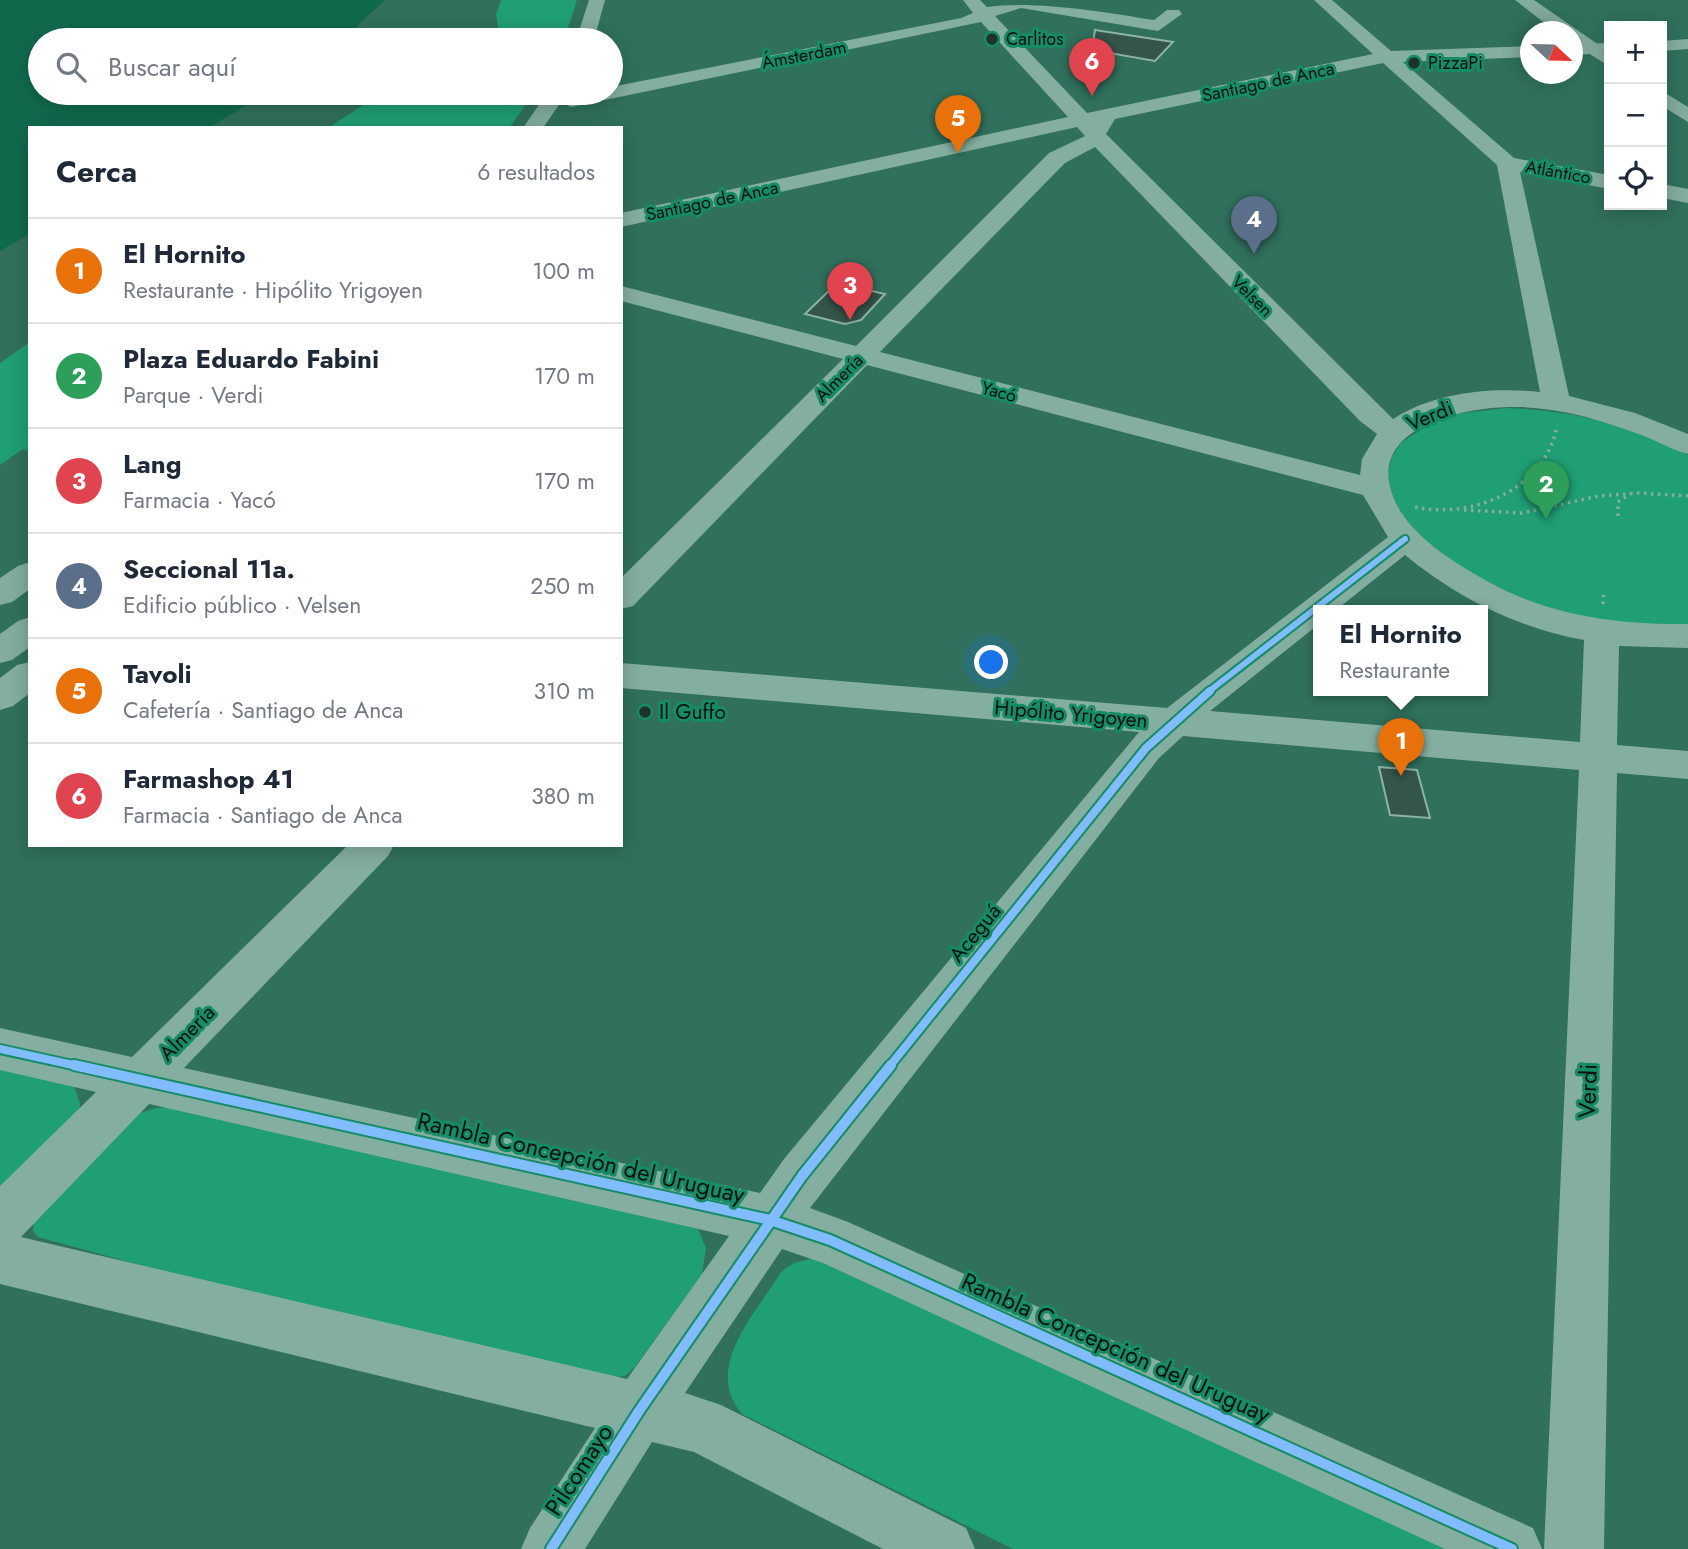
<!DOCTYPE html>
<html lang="es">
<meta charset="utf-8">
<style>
:root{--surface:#fff;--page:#f6f6f7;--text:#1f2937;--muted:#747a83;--line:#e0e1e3;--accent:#0f766e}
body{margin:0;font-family:Jost,sans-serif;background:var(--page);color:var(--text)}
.controls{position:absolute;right:21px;top:21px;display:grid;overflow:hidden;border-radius:0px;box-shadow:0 4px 18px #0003}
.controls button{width:63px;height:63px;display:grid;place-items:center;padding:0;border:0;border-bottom:2px solid var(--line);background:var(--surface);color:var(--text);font:35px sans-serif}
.compass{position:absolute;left:1520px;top:21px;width:63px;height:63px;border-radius:50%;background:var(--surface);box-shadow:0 4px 18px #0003;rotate:112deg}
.you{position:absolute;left:992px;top:663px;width:24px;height:24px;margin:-18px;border:5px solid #fff;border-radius:50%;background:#1a73e8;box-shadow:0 0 0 10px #1a73e833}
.badge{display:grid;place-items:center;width:46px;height:46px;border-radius:50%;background:var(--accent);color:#fff;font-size:23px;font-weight:700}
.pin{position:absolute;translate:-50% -58px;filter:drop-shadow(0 2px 4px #0008)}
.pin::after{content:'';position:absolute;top:37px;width:24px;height:21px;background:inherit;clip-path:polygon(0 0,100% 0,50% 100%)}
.popup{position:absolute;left:1313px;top:605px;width:175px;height:91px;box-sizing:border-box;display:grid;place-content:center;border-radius:0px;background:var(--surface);filter:drop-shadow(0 2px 5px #0005);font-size:23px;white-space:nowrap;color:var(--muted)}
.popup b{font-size:26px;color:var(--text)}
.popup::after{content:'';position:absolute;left:50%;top:100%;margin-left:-14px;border:14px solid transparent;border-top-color:var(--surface)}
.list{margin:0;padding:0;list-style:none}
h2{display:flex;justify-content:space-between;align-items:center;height:91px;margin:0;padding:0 28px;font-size:30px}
h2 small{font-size:23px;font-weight:400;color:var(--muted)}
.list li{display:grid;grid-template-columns:46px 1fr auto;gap:21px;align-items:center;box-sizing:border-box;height:105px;padding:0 28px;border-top:2px solid var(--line)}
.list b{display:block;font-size:26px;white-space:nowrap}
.list p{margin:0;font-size:23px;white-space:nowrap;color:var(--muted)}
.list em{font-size:23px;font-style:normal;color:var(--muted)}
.icon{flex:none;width:38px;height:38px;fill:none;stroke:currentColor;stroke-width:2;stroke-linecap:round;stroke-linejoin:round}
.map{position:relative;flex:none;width:1688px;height:1549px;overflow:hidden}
.search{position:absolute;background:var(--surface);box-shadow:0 4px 18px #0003;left:28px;top:28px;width:595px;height:77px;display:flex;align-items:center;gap:18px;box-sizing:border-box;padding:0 24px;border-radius:38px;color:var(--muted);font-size:26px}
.panel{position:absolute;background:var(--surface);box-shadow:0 4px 18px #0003;left:28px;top:126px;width:595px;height:721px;border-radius:0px}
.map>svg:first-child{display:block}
</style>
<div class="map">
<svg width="1688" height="1549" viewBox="0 0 1688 1549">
<rect width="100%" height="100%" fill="#30705c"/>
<!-- green -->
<path fill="#209e74" d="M501,0H577L564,40H500L496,14Z
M382,93H518L517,96H532L509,128H328Z
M30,342V452L23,449L0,465V363Z
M1506,408C1569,410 1633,424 1688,455V626L1585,621L1481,584L1409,528L1390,490L1388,473L1392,457L1401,443L1433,421L1455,414Z
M0,1067L74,1087L80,1103L79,1113L0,1198Z
M176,1107L698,1229L706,1248L702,1274L635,1367L625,1376L616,1377L268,1300L38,1237L33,1231L34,1216L138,1114L155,1108Z
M814,1258L1471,1549H1013L742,1414C702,1368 757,1311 782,1271L794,1263Z"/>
<!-- water -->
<path fill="#10694d" d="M0,0H385L342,40H40V93H266L209,128H30V234L0,251Z"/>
<!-- building -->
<path fill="#35544a" stroke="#8bb3a6" stroke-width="2" d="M1095,30L1173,42L1155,61L1092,50Z
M837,283L885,294L861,320L845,324L805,314Z
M1379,767L1417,770L1430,818L1390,815Z"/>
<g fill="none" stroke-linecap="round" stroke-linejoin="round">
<!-- path -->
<path stroke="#84aea0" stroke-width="3.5" stroke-dasharray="2.5 4.5" stroke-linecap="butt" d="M1415,507C1473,520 1547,488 1557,425
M1464,510L1522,513L1599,496L1639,493L1688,496
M1618,516V502L1630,494
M1603,604L1604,591"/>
<!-- minor -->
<path fill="#84aea0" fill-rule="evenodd" d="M963,0H980L987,7C1032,0 1105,12 1154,20L1167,10H1179L1182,14L1158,31L1021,8L995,16L1087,113L1373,54L1314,0H1332L1391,51L1530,46V57L1403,62L1514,158L1609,175V189L1520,172L1569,396L1635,413L1688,434V454C1672,450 1659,442 1644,436C1604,421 1563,408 1520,407C1462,405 1351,430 1401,512C1420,542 1457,564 1487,581C1549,616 1618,625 1688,624V648L1619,646L1617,745L1688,751V779L1617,773L1604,1549H1544L1579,770L1183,736L1159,758L810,1208L848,1222L1533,1528L1542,1549H1445L823,1263L782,1249L685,1393L721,1405L966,1528L975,1549H883L694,1452L652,1442L585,1549H521L530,1528L595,1428L0,1284V1186L96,1092L0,1070V1028L132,1057L348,845H394L388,856L184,1068L760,1193L784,1159L1139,732L621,688V663L1167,708L1388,537L1363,495L867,365L633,606L621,609V578L843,359L621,301V286L856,346L1049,153L1085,136L1077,127L621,227V213L1068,117L981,22L571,107L561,101L564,97L583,93H611V87L961,18L973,13ZM1383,63L1497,165L1540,392C1491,387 1435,392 1393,419L1106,134L1115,119ZM1095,147L1360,421L1377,434L1362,459L1360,475L880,352L1065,163ZM1405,555C1457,598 1518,628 1584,640L1580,742L1210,711L1319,624V610H1336ZM149,1104L729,1236L627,1379L21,1237Z
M1688,39V49L1662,51V41Z
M1609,43V53L1572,55V44Z
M1662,184L1688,189V203L1662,198Z
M30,662V693L13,706L0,710V678L17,665Z"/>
<!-- major -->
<path fill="#82ac9e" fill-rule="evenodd" d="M589,0H605L594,40H576Z
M1515,0H1534L1609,52V66L1572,43V32H1556Z
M1662,91L1688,107V122L1662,106Z
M547,93H567L543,128H523Z
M30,562V589L12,602L0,605V578L18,566Z
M30,617V647L12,660L0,663V634L18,621Z"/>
<!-- cycleway-far2 casing -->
<g stroke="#158b66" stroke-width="10">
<path id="cycleway-far2" d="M1208,692L1405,539"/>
</g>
<!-- cycleway-far1 casing -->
<g stroke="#158b66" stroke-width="12">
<path id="cycleway-far1" d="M0,1049L82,1067
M889,1067L1146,748L1210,691"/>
</g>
<!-- cycleway casing -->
<g stroke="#158b66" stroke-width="14">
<path id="cycleway" d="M74,1065L770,1220L830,1240L1512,1549
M551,1549L639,1411L802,1176L891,1065"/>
</g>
<!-- cycleway-far2 -->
<use href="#cycleway-far2" stroke="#80bcff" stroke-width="6"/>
<!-- cycleway-far1 -->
<use href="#cycleway-far1" stroke="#80bcff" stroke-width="8"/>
<!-- cycleway -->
<use href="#cycleway" stroke="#80bcff" stroke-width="10"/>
</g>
<!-- markers -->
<g fill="#1c322b" stroke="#158b66" stroke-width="2.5">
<circle cx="992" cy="39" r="7"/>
<circle cx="1414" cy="63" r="7"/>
<circle cx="645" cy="712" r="7"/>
</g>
<g text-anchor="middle" stroke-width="6" stroke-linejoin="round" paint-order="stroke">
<!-- far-poi labels -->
<g font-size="18" fill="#111" stroke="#158b66" text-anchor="start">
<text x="1006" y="45">Carlitos</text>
<text x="1428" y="69">PizzaPi</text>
</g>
<!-- far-street labels -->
<g font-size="18" fill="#111" stroke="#158b66">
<text transform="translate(804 55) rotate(-11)" y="6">Ámsterdam</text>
<text transform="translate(1268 82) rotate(-12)" y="6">Santiago de Anca</text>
<text transform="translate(1558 172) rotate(10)" y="6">Atlántico</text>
<text transform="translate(712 201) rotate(-12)" y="6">Santiago de Anca</text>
<text transform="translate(1252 296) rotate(45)" y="6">Velsen</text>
<text transform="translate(839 378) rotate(-45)" y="6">Almería</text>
<text transform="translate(999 392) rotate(15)" y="6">Yacó</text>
</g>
<!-- street labels -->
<g font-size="21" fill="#111" stroke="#158b66">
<text transform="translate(1430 416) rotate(-22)" y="7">Verdi</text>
<text transform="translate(1071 714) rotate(5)" y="7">Hipólito Yrigoyen</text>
<text transform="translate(975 933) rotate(-51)" y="7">Aceguá</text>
<text transform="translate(187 1033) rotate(-45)" y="7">Almería</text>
</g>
<!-- poi labels -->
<g font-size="21" fill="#111" stroke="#158b66" text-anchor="start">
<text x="659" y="719">Il Guffo</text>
</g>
<!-- near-street labels -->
<g font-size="24" fill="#111" stroke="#158b66">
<text transform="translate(1588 1091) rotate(-88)" y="8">Verdi</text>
<text transform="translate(581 1158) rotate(13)" y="8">Rambla Concepción del Uruguay</text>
<text transform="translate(1116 1348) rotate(24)" y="8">Rambla Concepción del Uruguay</text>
<text transform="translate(579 1470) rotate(-57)" y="8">Pilcomayo</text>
</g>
</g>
</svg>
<div class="controls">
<button>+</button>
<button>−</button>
<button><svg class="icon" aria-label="locate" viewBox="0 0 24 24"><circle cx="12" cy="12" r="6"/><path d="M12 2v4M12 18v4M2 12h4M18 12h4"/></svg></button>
</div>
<svg class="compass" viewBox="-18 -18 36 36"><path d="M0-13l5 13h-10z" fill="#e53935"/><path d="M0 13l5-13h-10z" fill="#747a83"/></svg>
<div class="you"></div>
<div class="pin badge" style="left:1401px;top:776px;background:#e8710a">1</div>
<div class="popup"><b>El Hornito</b>Restaurante</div>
<div class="pin badge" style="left:1546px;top:519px;background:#2e9e5b">2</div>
<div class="pin badge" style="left:850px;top:320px;background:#e0444e">3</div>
<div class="pin badge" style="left:1254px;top:254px;background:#5c6f8a">4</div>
<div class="pin badge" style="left:958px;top:153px;background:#e8710a">5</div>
<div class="pin badge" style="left:1092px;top:96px;background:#e0444e">6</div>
<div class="search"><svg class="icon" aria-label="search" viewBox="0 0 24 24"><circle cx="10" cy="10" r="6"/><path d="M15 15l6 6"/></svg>Buscar aquí</div>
<section class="panel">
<h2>Cerca<small>6 resultados</small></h2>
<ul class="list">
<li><span class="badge" style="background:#e8710a">1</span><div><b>El Hornito</b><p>Restaurante · Hipólito Yrigoyen</p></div><em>100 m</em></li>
<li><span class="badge" style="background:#2e9e5b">2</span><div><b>Plaza Eduardo Fabini</b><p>Parque · Verdi</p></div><em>170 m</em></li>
<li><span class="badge" style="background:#e0444e">3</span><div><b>Lang</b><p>Farmacia · Yacó</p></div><em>170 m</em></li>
<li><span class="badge" style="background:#5c6f8a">4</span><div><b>Seccional 11a.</b><p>Edificio público · Velsen</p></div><em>250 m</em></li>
<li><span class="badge" style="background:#e8710a">5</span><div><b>Tavoli</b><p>Cafetería · Santiago de Anca</p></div><em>310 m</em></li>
<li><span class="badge" style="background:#e0444e">6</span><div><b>Farmashop 41</b><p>Farmacia · Santiago de Anca</p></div><em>380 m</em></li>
</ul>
</section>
</div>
